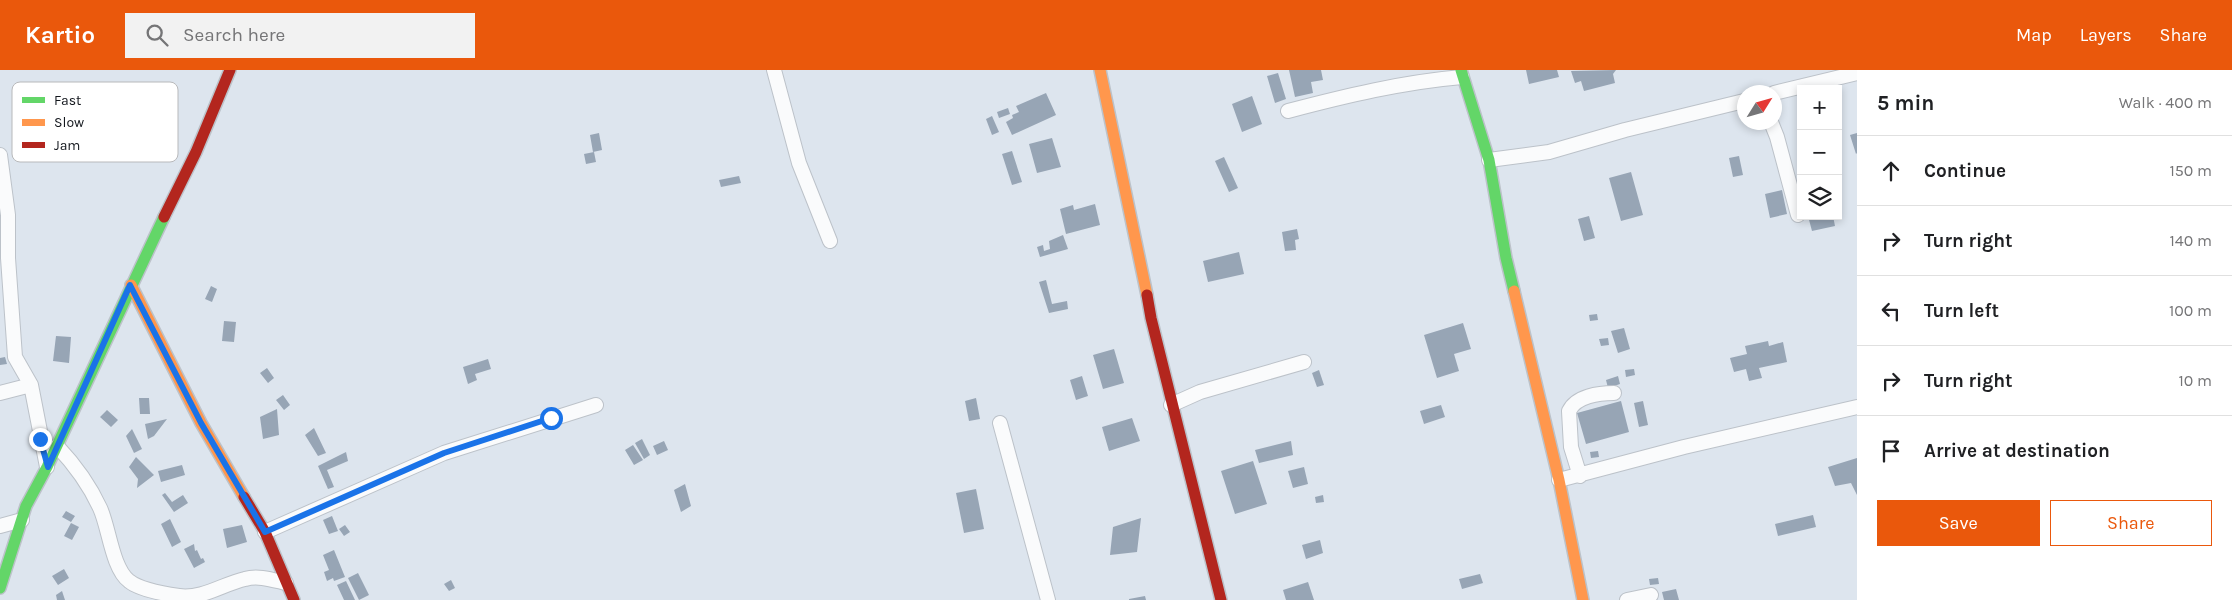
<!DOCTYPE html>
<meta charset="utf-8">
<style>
:root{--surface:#fff;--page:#f2f2f2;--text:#202124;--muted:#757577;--line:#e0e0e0;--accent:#ea580c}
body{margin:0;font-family:Karla,sans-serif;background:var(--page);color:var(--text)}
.controls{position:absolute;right:15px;top:15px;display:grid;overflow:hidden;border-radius:0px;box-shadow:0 2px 8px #0003}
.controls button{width:45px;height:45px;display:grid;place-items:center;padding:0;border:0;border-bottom:1px solid var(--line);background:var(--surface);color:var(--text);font:25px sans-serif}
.compass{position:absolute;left:1737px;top:15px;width:45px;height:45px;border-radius:50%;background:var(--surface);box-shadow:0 2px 8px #0003;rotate:53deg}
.stop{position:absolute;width:15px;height:15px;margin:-11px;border:4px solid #1a73e8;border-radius:50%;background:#fff}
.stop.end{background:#1a73e8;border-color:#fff;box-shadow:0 1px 5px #0008}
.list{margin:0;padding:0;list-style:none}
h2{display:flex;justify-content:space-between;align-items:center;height:65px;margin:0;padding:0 20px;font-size:21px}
h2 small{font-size:16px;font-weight:400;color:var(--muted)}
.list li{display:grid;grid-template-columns:32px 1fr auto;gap:15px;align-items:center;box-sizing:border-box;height:70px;padding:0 20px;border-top:1px solid var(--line)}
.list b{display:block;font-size:19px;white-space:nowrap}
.list em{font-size:16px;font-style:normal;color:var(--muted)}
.actions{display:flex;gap:10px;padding:15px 20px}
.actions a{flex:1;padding:11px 0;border:1px solid var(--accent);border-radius:0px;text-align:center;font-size:18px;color:var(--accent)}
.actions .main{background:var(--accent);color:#fff}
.icon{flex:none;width:28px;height:28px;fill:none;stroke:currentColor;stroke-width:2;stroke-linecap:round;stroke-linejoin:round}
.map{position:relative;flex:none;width:1857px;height:530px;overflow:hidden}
header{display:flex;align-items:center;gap:30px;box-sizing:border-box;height:70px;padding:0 25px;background:var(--accent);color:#fff}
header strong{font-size:24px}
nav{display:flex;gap:28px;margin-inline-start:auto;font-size:18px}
.search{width:350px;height:45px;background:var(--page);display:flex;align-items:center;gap:12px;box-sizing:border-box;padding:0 18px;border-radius:0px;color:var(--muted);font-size:19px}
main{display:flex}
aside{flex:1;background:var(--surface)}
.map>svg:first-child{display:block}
</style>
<header>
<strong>Kartio</strong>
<div class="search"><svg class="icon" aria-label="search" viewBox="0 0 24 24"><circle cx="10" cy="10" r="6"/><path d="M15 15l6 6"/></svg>Search here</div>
<nav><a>Map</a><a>Layers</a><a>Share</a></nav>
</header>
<main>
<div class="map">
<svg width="1857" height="530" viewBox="0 0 1857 530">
<rect width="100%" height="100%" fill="#dde5ee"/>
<!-- building -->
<path fill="#97a5b5" d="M1289,0H1321L1323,10L1311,12L1313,23L1295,27Z
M1526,0H1557L1559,7L1529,14Z
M1616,0L1613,4L1615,13L1584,21L1581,11L1575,13L1571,1Z
M1278,3L1286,29L1275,33L1267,6Z
M1046,23L1056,45L1012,65L1006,52L1013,48L1012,45L1019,42L1016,36Z
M1252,26L1262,54L1242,62L1232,34Z
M1008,38L1010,44L999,48L997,42Z
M992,46L999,62L992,65L986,49Z
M599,63L602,80L593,82L590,65Z
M1857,63V83L1856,84L1850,65Z
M1052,68L1061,97L1037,103L1029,74Z
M1012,81L1022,112L1012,115L1002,84Z
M594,82L596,92L586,94L584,84Z
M1739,86L1743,105L1733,107L1729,88Z
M1224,87L1238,118L1229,122L1215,91Z
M1631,102L1643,145L1621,151L1609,108Z
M739,106L741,113L721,117L719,110Z
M1782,120L1787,144L1770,148L1765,124Z
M1095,134L1100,155L1066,164L1060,139L1073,135L1074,140Z
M1589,146L1595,168L1584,171L1578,149Z
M1808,146H1833L1835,156L1812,161Z
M1297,159L1299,169L1295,170L1296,180L1285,181L1282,162Z
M1063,165L1068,179L1040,187L1037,177L1043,175L1044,181L1050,179L1049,171Z
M1239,182L1244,204L1208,212L1203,191Z
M1046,210L1052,234L1067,231L1068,239L1049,243L1039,212Z
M211,216L217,219L212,232L205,229Z
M1597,244L1598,250L1590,251L1589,245Z
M224,251L236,252L234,272L222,271Z
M1463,253L1471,279L1454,284L1459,301L1437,308L1424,265Z
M1624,258L1630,279L1618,283L1611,261Z
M56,266L71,267L69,293L53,291Z
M1608,268L1609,275L1601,276L1599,269Z
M1768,271L1769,276L1783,272L1787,292L1759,298L1762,308L1749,311L1746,299L1734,302L1730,288L1747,284L1745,276Z
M1114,279L1124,313L1103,319L1093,285Z
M5,287L7,294L0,295V288Z
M488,289L491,299L475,304L477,310L468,314L463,297Z
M267,298L274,308L268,313L260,303Z
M1634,299L1635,305L1626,307L1625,300Z
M1319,300L1324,315L1317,317L1312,303Z
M1082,306L1088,326L1076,330L1070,310Z
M1618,306L1620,314L1608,318L1606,310Z
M283,325L290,335L284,340L276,330Z
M139,328H149L150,344H140Z
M976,328L980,349L969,351L965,331Z
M1621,331L1629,362L1586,374L1577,343Z
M1643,331L1648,355L1639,357L1634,333Z
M1441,335L1445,347L1424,354L1420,341Z
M277,339L279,365L263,369L260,347Z
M107,340L118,350L111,357L100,347Z
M1132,348L1140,371L1109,381L1102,357Z
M167,349L154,366L148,369L145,354Z
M314,358L326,383L318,386L305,365Z
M132,359L142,379L134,383L126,366Z
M642,369L650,385L644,389L635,373Z
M664,371L668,380L657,385L653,376Z
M1291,371L1293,385L1259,393L1255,380Z
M633,375L643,390L634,395L625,380Z
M1598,381L1599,387L1591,388L1590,382Z
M346,382L348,391L327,400L334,417L328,419L318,396Z
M136,387L154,405L137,418L138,409L129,397Z
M1857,388V425L1851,413L1835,416L1828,397Z
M1253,391L1267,434L1235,444L1221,401Z
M182,395L185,405L161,412L158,401Z
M1304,397L1308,414L1293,418L1288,401Z
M685,414L691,436L681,442L674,420Z
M976,419L984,459L964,463L956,423Z
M165,423L172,432L183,425L188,433L174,442L162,425Z
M1323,425L1324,432L1316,433L1315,427Z
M66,441L75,446L71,452L62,447Z
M1813,445L1816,457L1778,466L1775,454Z
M332,446L338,461L329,464L323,450Z
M1141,448L1137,482L1110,485L1113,457Z
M170,449L181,472L172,477L161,454Z
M71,453L79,457L72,470L64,466Z
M242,455L247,472L227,478L223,459Z
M345,455L350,462L344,466L339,459Z
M1320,470L1323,483L1306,489L1302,475Z
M194,474L195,481L197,480L201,489L203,488L205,492L194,498L184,479Z
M334,480L345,507L334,511L333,508L327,511L324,502L329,500L323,485Z
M64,499L69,508L58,515L52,506Z
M358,503L369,525L359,530L348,508Z
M1480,504L1483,513L1462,519L1459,509Z
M1658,508L1659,514L1650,515L1649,509Z
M451,510L455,518L449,521L444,514Z
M346,511L355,530H344L337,515Z
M1308,512L1314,530H1286L1283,520Z
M1676,519L1679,530H1664L1662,522Z
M62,521L65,530H57L56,525Z
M1145,526L1146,530H1129V529Z"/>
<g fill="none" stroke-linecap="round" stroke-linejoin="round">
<!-- street casing -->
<g stroke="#bcc2c9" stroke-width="16">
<path id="street" d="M774,0L799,93L830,171
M1774,23L1857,3
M1288,41C1345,26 1403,12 1462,7
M1771,52L1777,67L1798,145
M0,85L8,145V188L15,287L31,315L47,397
M1489,90L1549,82L1625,60L1744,31
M0,323L31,315
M1171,335L1200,322L1304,292
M1000,353L1048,530
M57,376C75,395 89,414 100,438C109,457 112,498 129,511C140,520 165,524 179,526C203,529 223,514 245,509C258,505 273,510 286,513
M1580,406L1571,377L1569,341C1576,326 1599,323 1614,323
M1559,410L1684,377L1857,337
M0,456L22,450
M265,462L444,383L596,335
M1627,530L1651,525"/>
</g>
<!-- fast casing -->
<g stroke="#bcc2c9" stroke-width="14">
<path id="fast" d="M1461,0L1489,90L1506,188L1514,221
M0,518L26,436L47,397L164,147"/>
</g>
<!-- slow casing -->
<g stroke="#bcc2c9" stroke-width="14">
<path id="slow" d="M1100,0L1147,225
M131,215L201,353L244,427
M1514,221L1559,410L1583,530"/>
</g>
<!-- jam casing -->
<g stroke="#bcc2c9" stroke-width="14">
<path id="jam" d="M164,147L196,82L230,0
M1147,225L1151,248L1221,530
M244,427L265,462L294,530"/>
</g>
<!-- street -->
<use href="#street" stroke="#fafbfc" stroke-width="14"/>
<!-- fast -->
<use href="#fast" stroke="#63d668" stroke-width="11"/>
<!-- slow -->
<use href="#slow" stroke="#ff974d" stroke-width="11"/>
<!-- jam -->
<use href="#jam" stroke="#b3261e" stroke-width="11"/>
</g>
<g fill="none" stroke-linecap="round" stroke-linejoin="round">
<!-- route -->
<path stroke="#1a73e8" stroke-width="6" d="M40,369L48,397L130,215L201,353L265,462L444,383L551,348"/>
</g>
<!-- legend -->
<rect x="12" y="12" width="166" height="80" rx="8" fill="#fff" stroke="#b8b9bb" stroke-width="1"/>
<rect x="22" y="27" width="23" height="6" fill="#63d668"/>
<rect x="22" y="49" width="23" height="7" fill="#ff974d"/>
<rect x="22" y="72" width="23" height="6" fill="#b3261e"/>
<g font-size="14" fill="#12161c">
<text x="54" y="35">Fast</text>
<text x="54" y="57">Slow</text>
<text x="54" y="80">Jam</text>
</g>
</svg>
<div class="controls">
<button>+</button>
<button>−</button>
<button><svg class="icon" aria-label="layers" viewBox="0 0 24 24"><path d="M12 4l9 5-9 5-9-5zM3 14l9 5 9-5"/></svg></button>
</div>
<svg class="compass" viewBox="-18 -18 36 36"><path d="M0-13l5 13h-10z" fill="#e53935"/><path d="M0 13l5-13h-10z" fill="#757577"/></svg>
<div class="stop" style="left:551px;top:348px"></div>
<div class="stop end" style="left:40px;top:369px"></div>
</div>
<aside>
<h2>5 min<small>Walk · 400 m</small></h2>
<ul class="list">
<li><svg class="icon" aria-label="ahead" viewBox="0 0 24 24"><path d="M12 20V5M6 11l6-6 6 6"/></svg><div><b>Continue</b></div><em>150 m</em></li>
<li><svg class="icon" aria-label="right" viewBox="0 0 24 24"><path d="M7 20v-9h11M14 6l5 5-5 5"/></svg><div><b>Turn right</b></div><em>140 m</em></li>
<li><svg class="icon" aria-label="left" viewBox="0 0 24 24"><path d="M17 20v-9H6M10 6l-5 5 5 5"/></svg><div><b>Turn left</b></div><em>100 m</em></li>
<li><svg class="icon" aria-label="right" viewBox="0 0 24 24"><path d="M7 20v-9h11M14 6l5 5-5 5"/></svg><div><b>Turn right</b></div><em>10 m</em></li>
<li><svg class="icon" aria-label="arrive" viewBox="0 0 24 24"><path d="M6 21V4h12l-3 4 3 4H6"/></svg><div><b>Arrive at destination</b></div></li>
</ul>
<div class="actions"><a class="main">Save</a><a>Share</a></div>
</aside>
</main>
